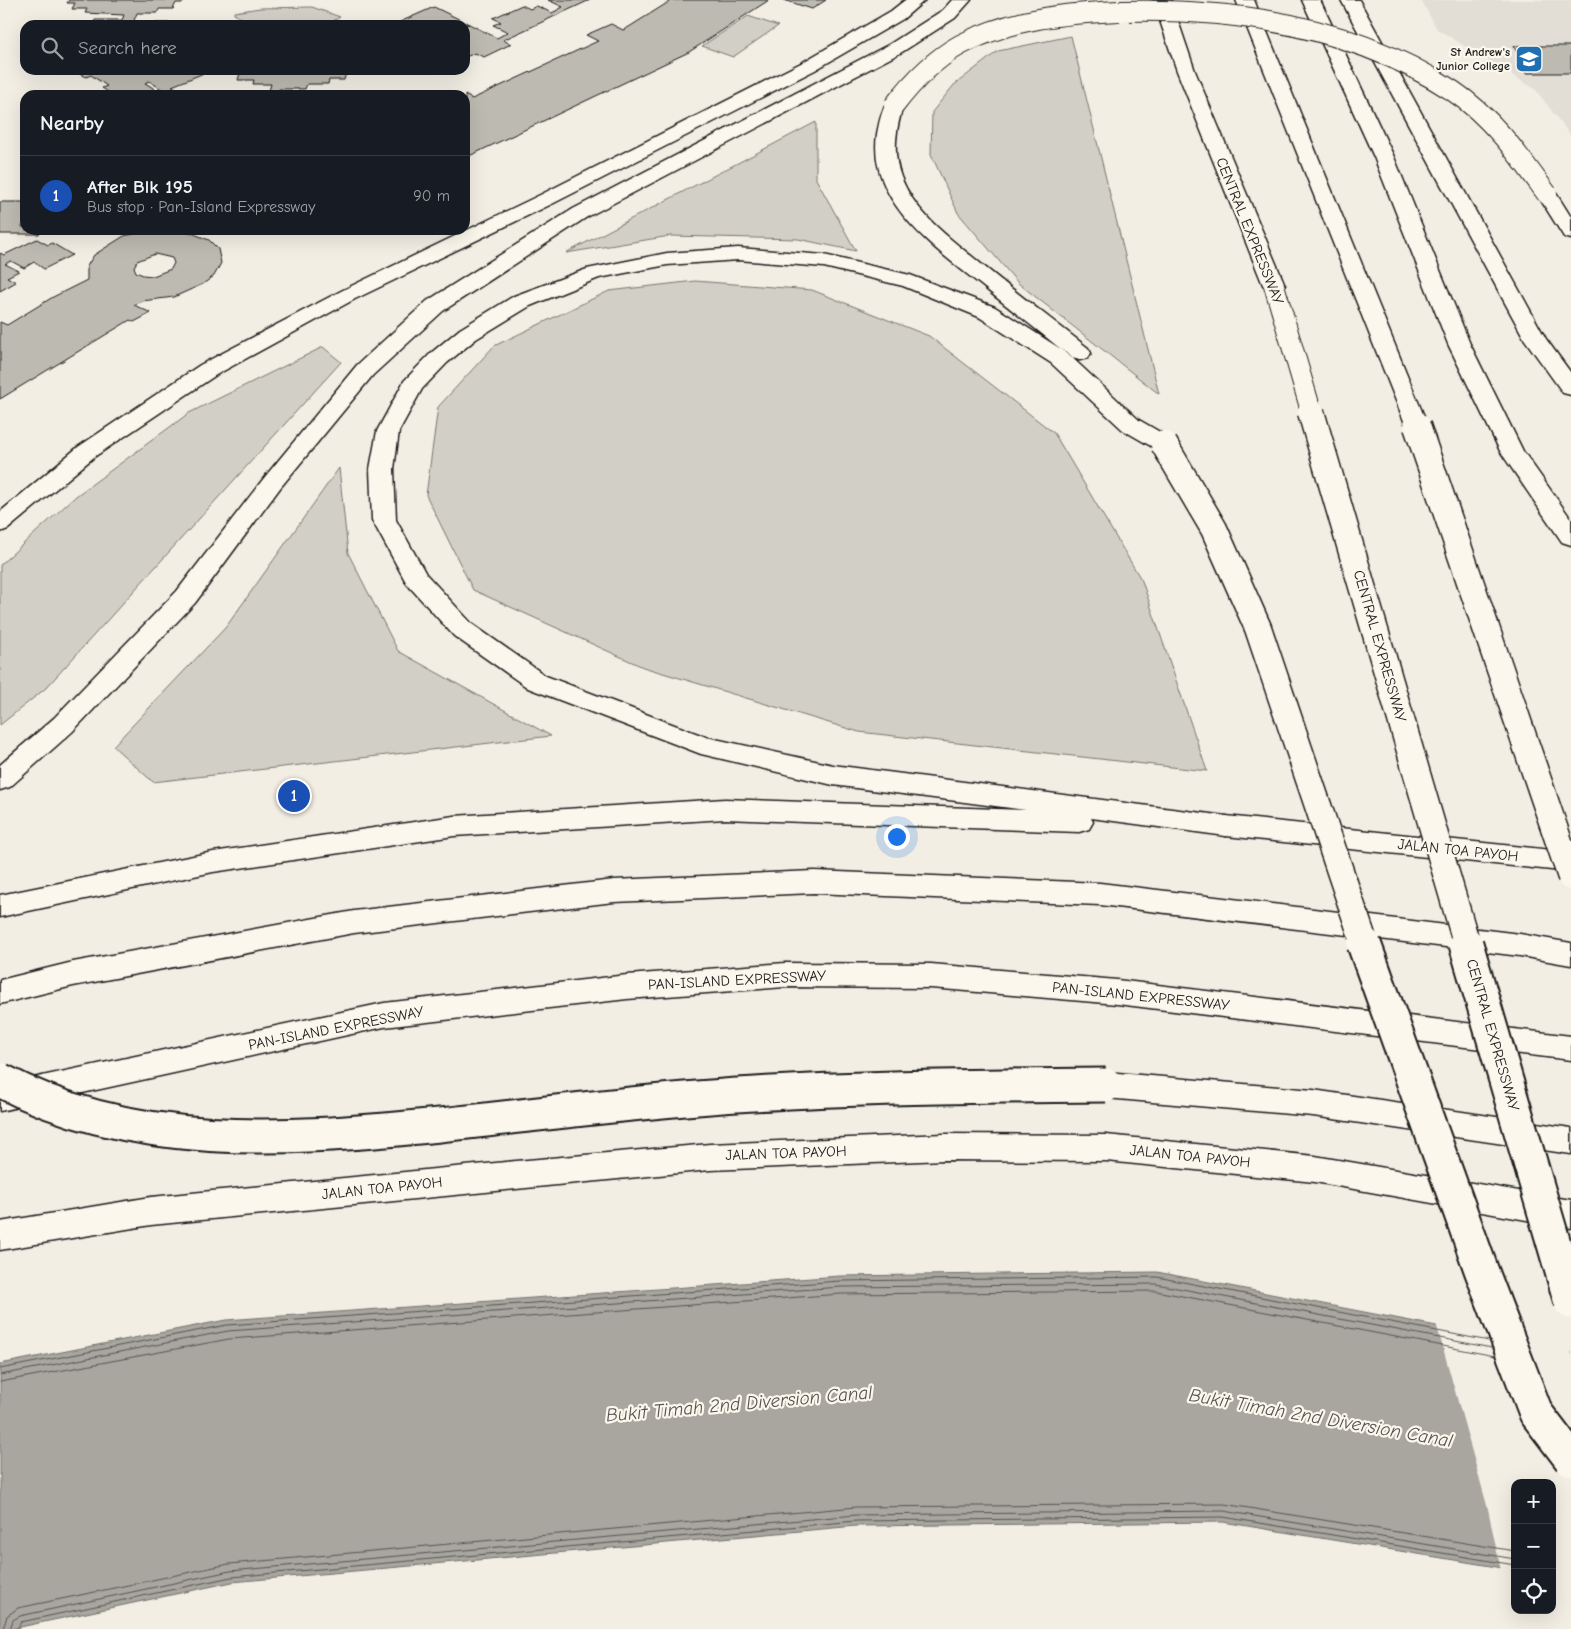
<!DOCTYPE html>
<meta charset="utf-8">
<style>
:root{--surface:#171b24;--page:#242831;--text:#f1f3f6;--muted:#9ea1a6;--line:#363941;--accent:#1a73e8}
body{margin:0;font-family:"Comic Neue",sans-serif;background:var(--page);color:var(--text)}
.controls{position:absolute;right:15px;bottom:15px;display:grid;overflow:hidden;border-radius:10px;box-shadow:0 5px 20px #0002}
.controls button{width:45px;height:45px;display:grid;place-items:center;padding:0;border:0;border-bottom:1px solid var(--line);background:var(--surface);color:var(--text);font:25px sans-serif}
.you{position:absolute;left:896px;top:836px;width:18px;height:18px;margin:-12px;border:4px solid #fff;border-radius:50%;background:#1a73e8;box-shadow:0 0 0 8px #1a73e833}
.badge{display:grid;place-items:center;width:32px;height:32px;border-radius:50%;background:var(--accent);color:#fff;font-size:16px;font-weight:700}
.pin{position:absolute;translate:-50% -50%;border:2px solid #fff;box-shadow:0 1px 5px #0006}
.list{margin:0;padding:0;list-style:none}
h2{display:flex;justify-content:space-between;align-items:center;height:65px;margin:0;padding:0 20px;font-size:21px}
h2 small{font-size:16px;font-weight:400;color:var(--muted)}
.list li{display:grid;grid-template-columns:32px 1fr auto;gap:15px;align-items:center;box-sizing:border-box;height:80px;padding:0 20px;border-top:1px solid var(--line)}
.list b{display:block;font-size:19px;white-space:nowrap}
.list p{margin:0;font-size:16px;white-space:nowrap;color:var(--muted)}
.list em{font-size:16px;font-style:normal;color:var(--muted)}
.icon{flex:none;width:28px;height:28px;fill:none;stroke:currentColor;stroke-width:2;stroke-linecap:round;stroke-linejoin:round}
.map{position:relative;flex:none;width:1571px;height:1629px;overflow:hidden}
.search{position:absolute;background:var(--surface);box-shadow:0 5px 20px #0002;left:20px;top:20px;width:450px;height:55px;display:flex;align-items:center;gap:12px;box-sizing:border-box;padding:0 18px;border-radius:15px;color:var(--muted);font-size:19px}
.panel{position:absolute;background:var(--surface);box-shadow:0 5px 20px #0002;left:20px;top:90px;width:450px;height:145px;border-radius:15px}
.map>svg:first-child{display:block}
</style>
<div class="map">
<svg width="1571" height="1629" viewBox="0 0 1571 1629">
<rect width="100%" height="100%" fill="#f2eee4"/>
<filter id="ink" filterUnits="userSpaceOnUse"><feTurbulence type="fractalNoise" baseFrequency=".02" numOctaves="2"/><feDisplacementMap in="SourceGraphic" scale="10" xChannelSelector="R" yChannelSelector="G"/><feConvolveMatrix kernelMatrix="1 2 1 2 8 2 1 2 1" color-interpolation-filters="sRGB"/></filter>
<g filter="url(#ink)">
<!-- built -->
<path fill="#e2ded5" d="M1421,0H1571V136L1535,89L1437,29Z"/>
<!-- green -->
<path fill="#d2cfc6" stroke="#777671" d="M312,7L340,17L326,25H253L234,14V12L260,8Z
M748,16L778,26L733,57L702,46Z
M1071,36L1159,394L1018,283L958,213L931,154L932,112L954,85L998,51Z
M816,122V179L856,251L798,239L670,236L566,253Z
M695,281L812,290L929,336L1054,433L1142,581L1207,771L859,732L643,667L473,590L426,495L438,407L494,346L609,291Z
M323,347L341,362L46,688L0,725V565L76,496L189,413Z
M339,468L348,553L398,651L551,736L153,782L113,746L226,627Z"/>
<!-- water -->
<path fill="#a9a6a0" stroke="#716f6b" d="M1157,1272L1571,1352L1552,1483H1515V1570L1223,1522L856,1526L232,1582L11,1629H0V1364L226,1320L840,1276Z"/>
<!-- pier -->
<path fill="#f2eee4" d="M1436,1323L1571,1349V1582L1552,1579V1483H1515V1573L1501,1571L1488,1509Z"/>
<g fill="none" stroke-linecap="round" stroke-linejoin="round">
<!-- shore -->
<path stroke="#545351" stroke-width="1" d="M0,1369L227,1325L840,1281L1157,1277L1489,1341
M0,1375L228,1331L841,1287L1156,1284L1492,1348
M0,1382L229,1339L841,1294L1156,1291L1495,1356
M3,1629L7,1616L18,1608L229,1564L856,1507L1224,1504L1515,1551
M10,1629L13,1620L20,1616L230,1571L856,1515L1224,1511L1515,1559
M17,1629L21,1622L231,1577L856,1521L1223,1517L1515,1565"/>
</g>
<!-- building -->
<path fill="#bdbab1" stroke="#1c1c1c" fill-rule="evenodd" d="M69,0H184L183,3H176L173,9H159L157,13H137L133,23H175L174,25H92L95,20H122L124,15L85,13L87,9H72L75,3H67Z
M548,0H590L503,40L511,44L484,57L475,53L468,56L465,55V25L469,24L497,38L508,32L493,25L501,22L493,18L522,5L530,9L537,6L552,13L563,7Z
M672,0H769L689,52L465,158V95L472,99L598,41L586,35L611,24L623,30L629,27Z
M784,0H826L812,9Z
M434,7L469,24L393,25Z
M1514,46H1571V73H1526Z
M74,70H200L204,73L172,86L187,94H268L271,84H253L254,80H238L240,73H233L234,70H354V73H346L344,80H329L328,84H307L305,89H279L276,95H171L149,81L145,83L155,89L142,93L145,95H113L102,88L107,86L91,75L86,77Z
M0,202H25V221L22,227H25V230H41L39,234H0Z
M170,230L189,232L209,240L218,249L221,263L214,276L203,284L174,297L142,301L134,305L151,313L134,322L130,320L0,399V322L7,325L53,297L87,280V266L94,255L124,236L149,231ZM155,254L172,258L174,263L171,269L153,276L143,275L136,272L134,267L137,261Z
M37,239L48,245L52,243L72,255L44,269L34,262L24,268L11,261L5,264L19,271L7,277L16,282L0,291V253L4,255Z"/>
<g fill="none" stroke-linecap="round" stroke-linejoin="round">
<!-- primary casing -->
<g stroke="#1c1c1c" stroke-width="3">
<path id="primary" d="M1226,816L1571,852V872L1226,836L1216,833L1212,826L1216,819Z
M944,1134L1106,1135L1315,1156L1571,1200V1228L1315,1182L1106,1161L944,1160L710,1170L516,1189L151,1225L0,1250V1222L151,1197L516,1161L710,1144Z"/>
</g>
<!-- highway casing -->
<g stroke="#1c1c1c" stroke-width="3">
<path id="highway" d="M905,0H925L903,19L815,70L554,203L355,299L216,375L94,457L8,529L0,532V512L78,447L200,365L341,291L540,195L803,62L891,11Z
M952,0H971L955,18L902,52L587,217L443,311L373,375L280,488L195,603L72,732L10,787L0,790V765L54,718L177,591L264,478L357,365L427,301L573,209L890,44L943,10Z
M1153,0H1171L1195,71L1285,285L1281,289L1274,291L1267,289L1263,285L1177,71Z
M1236,0H1254L1428,426L1425,431L1417,433L1409,431L1406,426Z
M1302,0H1320L1394,157L1470,344L1523,451L1571,519V545L1562,542L1500,451L1448,344L1374,157Z
M1341,0H1359L1546,339L1571,373V395L1563,393L1525,340Z
M894,100L901,102L903,106C896,129 892,153 901,177C916,216 955,242 986,268C1019,295 1054,321 1088,348L1091,353L1088,358L1080,360L1072,358C1044,335 1014,312 986,289C939,251 867,204 877,134C879,124 881,111 887,102Z
M1547,188L1554,190L1571,217V239L1564,237L1537,194L1540,190Z
M738,248L824,255L910,275L995,307L1067,353L1139,420L1172,439L1175,444L1172,449L1164,451L1156,449L1123,430L1051,363L979,317L903,286L824,267L738,260L667,265L599,278L530,306L476,339L447,363L422,389L399,431L394,469L396,520L426,574L472,624L546,676L706,737L833,765L1226,816L1236,819L1240,826L1236,833L1226,836L1091,818L1093,822L1089,829L1079,832L725,819L454,836L213,872L0,917V895L213,852L454,816L725,799L1026,810L833,785L701,754L528,688L454,636L407,584L372,520L370,469L377,431L404,381L431,353L460,329L514,296L587,269L667,253Z
M814,871L1100,883L1520,934L1571,943V965L1520,956L1100,905L814,893L614,902L354,933L73,986L0,1004V980L73,962L354,911L614,880Z
M785,963L931,964L1117,980L1571,1036V1060L1117,1004L931,988L785,987L627,999L384,1027L0,1111V1085L384,1003L627,975Z
M1106,1072L1313,1090L1571,1128V1154L1313,1116L1106,1098L1095,1094L1091,1085L1095,1076Z"/>
</g>
<!-- primary -->
<use href="#primary" fill="#fbf7ec" fill-rule="evenodd"/>
<!-- highway -->
<use href="#highway" fill="#fbf7ec" fill-rule="evenodd"/>
<!-- highway-bridge-far2 casing -->
<g stroke="#1c1c1c" stroke-width="22" stroke-linecap="butt">
<path id="highway-bridge-far2" d="M894,106C913,81 933,60 960,45C1009,19 1066,13 1121,11C1236,8 1356,27 1453,91C1492,117 1520,157 1547,194
M1274,285L1312,414"/>
</g>
<!-- highway-bridge-far1 casing -->
<g stroke="#1c1c1c" stroke-width="29" stroke-linecap="butt">
<path id="highway-bridge-far1" d="M1311,412L1467,945
M1417,426L1571,877
M1164,444L1214,529L1258,628L1365,945"/>
</g>
<!-- highway-bridge casing -->
<g stroke="#1c1c1c" stroke-width="37" stroke-linecap="butt">
<path id="highway-bridge" d="M1364,944L1482,1272L1536,1413L1571,1459
M1466,944L1571,1302
M0,1080C132,1150 285,1140 429,1126C518,1117 607,1105 697,1098C833,1087 969,1086 1106,1085"/>
</g>
<!-- highway-bridge-far2 -->
<use href="#highway-bridge-far2" stroke="#fbf7ec" stroke-width="20"/>
<!-- highway-bridge-far1 -->
<use href="#highway-bridge-far1" stroke="#fbf7ec" stroke-width="26"/>
<!-- highway-bridge -->
<use href="#highway-bridge" stroke="#fbf7ec" stroke-width="33"/>
</g>
</g>
<!-- icons -->
<defs>
<g id="university-square" transform="scale(1.4375)"><rect x="-9" y="-9" width="18" height="18" rx="4" fill="#1f6fb2" stroke="#fbf7ec"/><path d="M0-5L7-2L0 1L-7-2ZM-4 1L0 2.5L4 1V4Q0 6-4 4Z" fill="#fff"/></g>
</defs>
<g fill-rule="evenodd">
<use href="#university-square" x="1529" y="59"/>
</g>
<g text-anchor="middle" stroke-width="4.5" stroke-linejoin="round" paint-order="stroke">
<!-- far-poi labels -->
<g font-size="12" font-weight="bold" fill="#1c1c1c" stroke="#fbf7ec" text-anchor="end">
<text x="1510" y="56">St Andrew's<tspan x="1510" dy="14">Junior College</tspan></text>
</g>
<!-- street labels -->
<g font-size="15" fill="#1c1c1c" stroke="#fbf7ec">
<text transform="translate(1250 231) rotate(68)" y="5">CENTRAL EXPRESSWAY</text>
<text transform="translate(1380 646) rotate(74)" y="5">CENTRAL EXPRESSWAY</text>
<text transform="translate(1458 850) rotate(6)" y="5">JALAN TOA PAYOH</text>
<text transform="translate(737 980) rotate(-3)" y="5">PAN-ISLAND EXPRESSWAY</text>
<text transform="translate(1141 996) rotate(6)" y="5">PAN-ISLAND EXPRESSWAY</text>
<text transform="translate(336 1028) rotate(-11)" y="5">PAN-ISLAND EXPRESSWAY</text>
<text transform="translate(1493 1035) rotate(74)" y="5">CENTRAL EXPRESSWAY</text>
<text transform="translate(786 1153) rotate(-2)" y="5">JALAN TOA PAYOH</text>
<text transform="translate(1190 1156) rotate(6)" y="5">JALAN TOA PAYOH</text>
<text transform="translate(382 1188) rotate(-6)" y="5">JALAN TOA PAYOH</text>
</g>
<!-- near-water labels -->
<g font-size="19" font-style="italic" fill="#545351" stroke="#fbf7ec">
<text transform="translate(739 1403) rotate(-5)" y="7">Bukit Timah 2nd Diversion Canal</text>
<text transform="translate(1321 1417) rotate(10)" y="7">Bukit Timah 2nd Diversion Canal</text>
</g>
</g>
</svg>
<div class="controls">
<button>+</button>
<button>−</button>
<button><svg class="icon" aria-label="locate" viewBox="0 0 24 24"><circle cx="12" cy="12" r="6"/><path d="M12 2v4M12 18v4M2 12h4M18 12h4"/></svg></button>
</div>
<div class="you"></div>
<div class="pin badge" style="left:294px;top:796px;background:#1a4fb4">1</div>
<div class="search"><svg class="icon" aria-label="search" viewBox="0 0 24 24"><circle cx="10" cy="10" r="6"/><path d="M15 15l6 6"/></svg>Search here</div>
<section class="panel">
<h2>Nearby<small></small></h2>
<ul class="list">
<li><span class="badge" style="background:#1a4fb4">1</span><div><b>After Blk 195</b><p>Bus stop · Pan-Island Expressway</p></div><em>90 m</em></li>
</ul>
</section>
</div>
